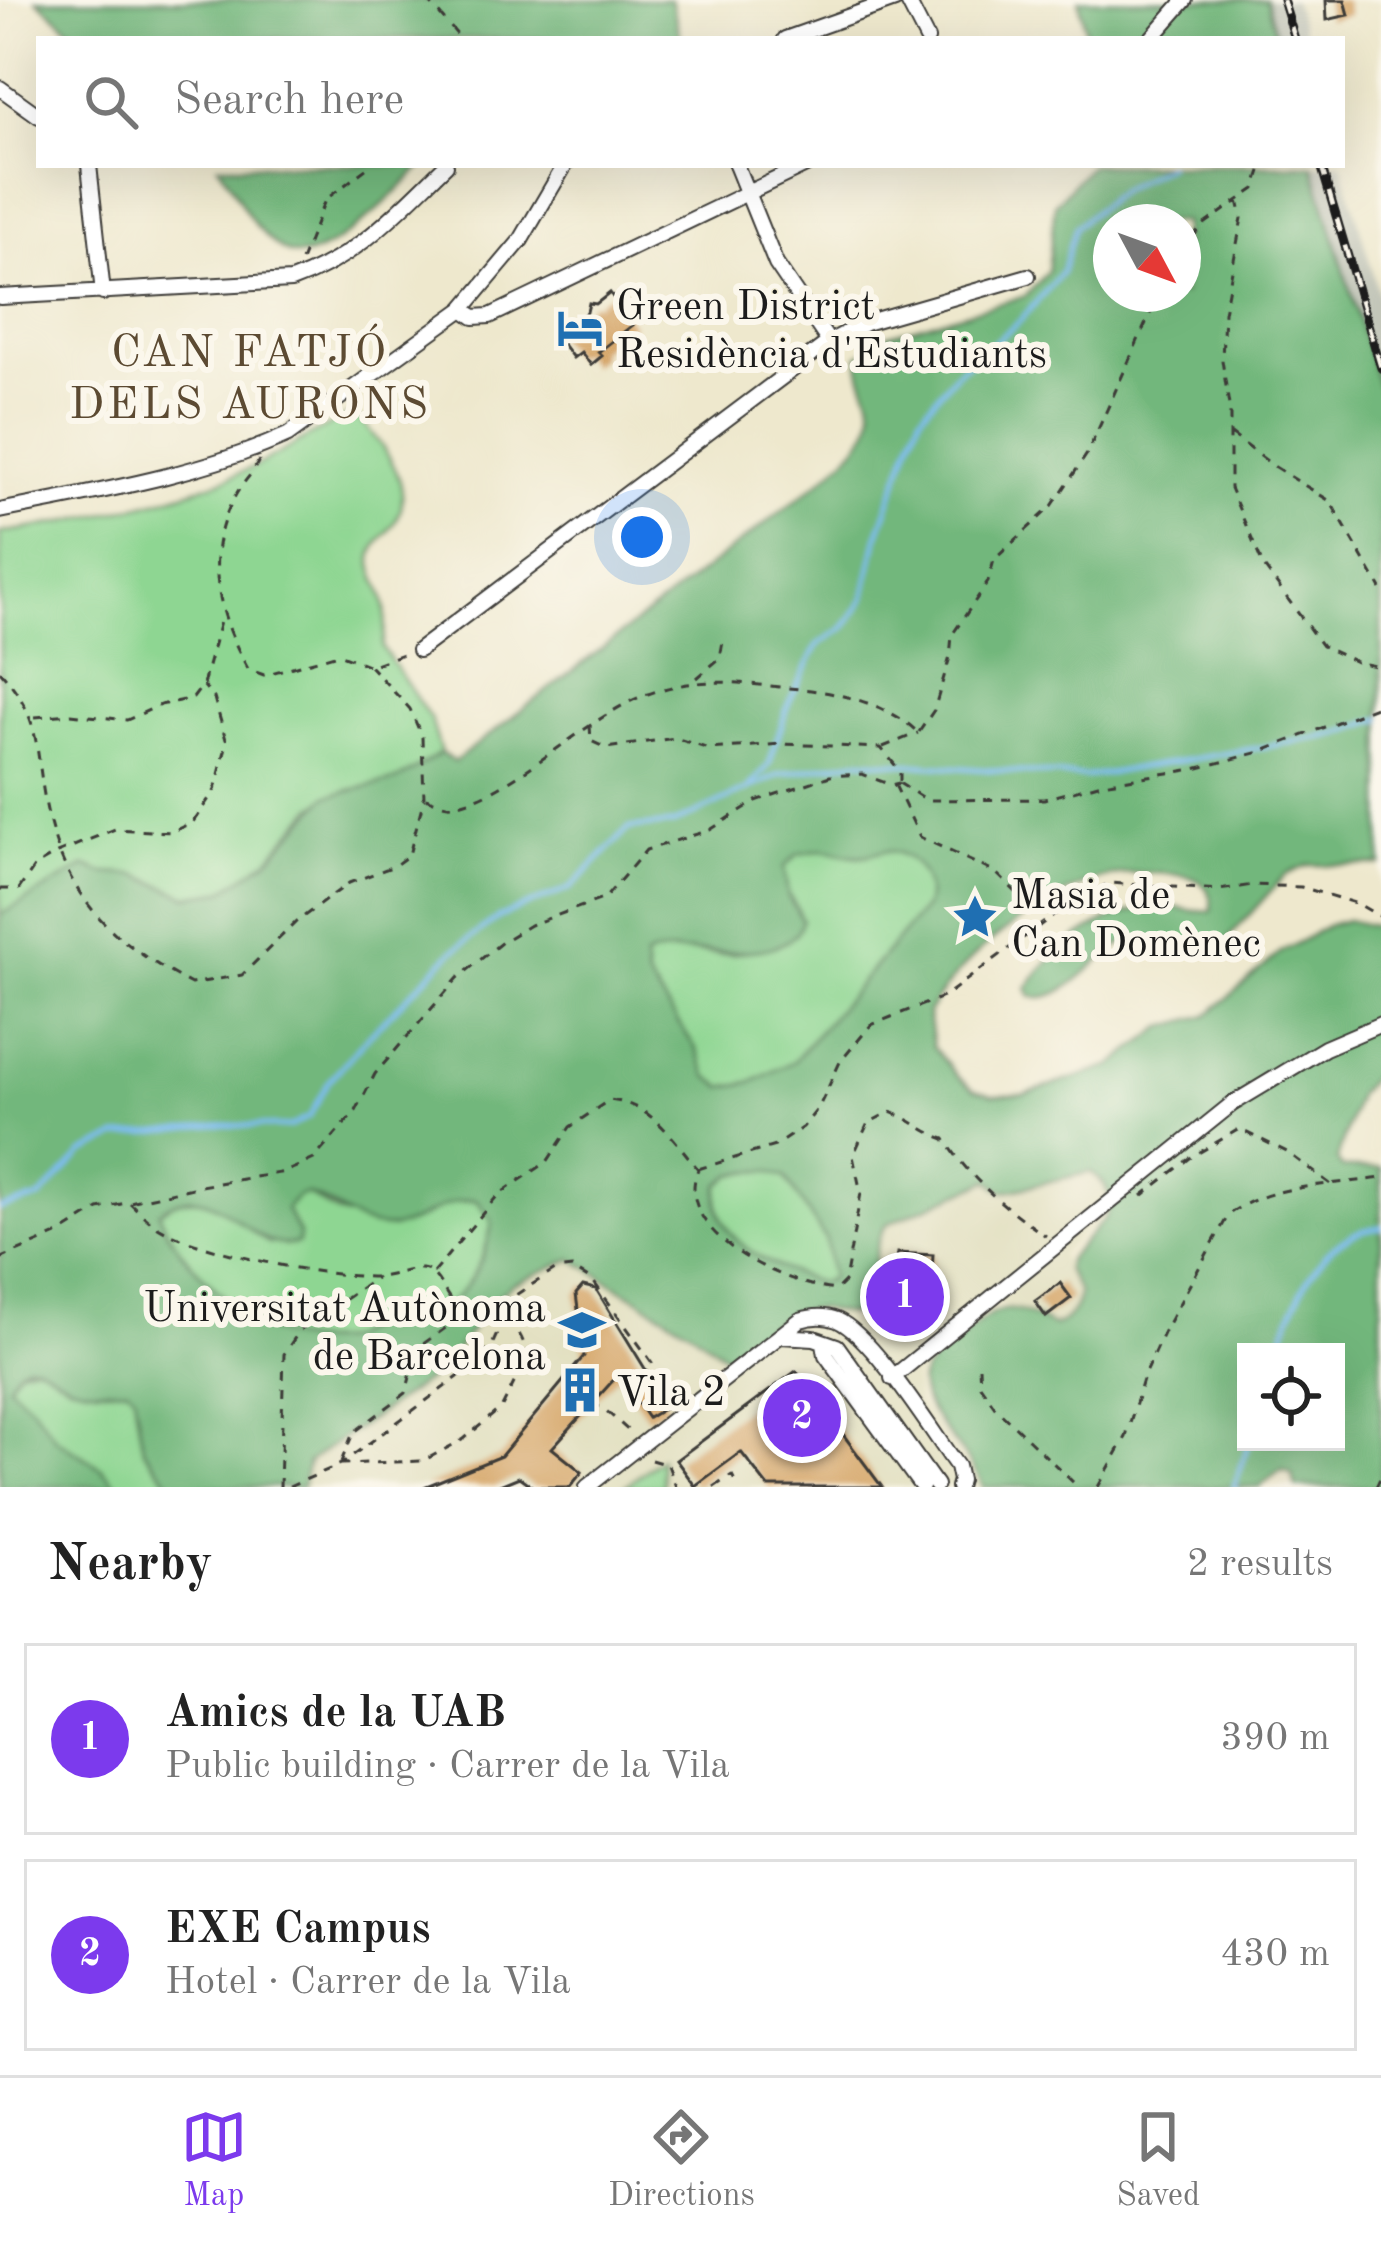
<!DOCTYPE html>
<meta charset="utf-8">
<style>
:root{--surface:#fff;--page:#f6f6f6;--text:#222;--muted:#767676;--line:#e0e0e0;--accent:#7c3aed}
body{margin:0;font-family:"Old Standard TT",serif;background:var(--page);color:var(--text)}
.controls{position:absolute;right:36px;bottom:36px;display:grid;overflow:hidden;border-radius:0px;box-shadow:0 12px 48px #0002}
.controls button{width:108px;height:108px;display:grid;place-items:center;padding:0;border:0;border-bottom:3px solid var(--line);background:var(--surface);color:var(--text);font:60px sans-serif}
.compass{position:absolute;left:1093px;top:204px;width:108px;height:108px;border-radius:50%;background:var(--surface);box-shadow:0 12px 48px #0002;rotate:131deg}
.you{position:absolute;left:642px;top:537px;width:42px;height:42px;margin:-30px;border:9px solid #fff;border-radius:50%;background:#1a73e8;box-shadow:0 0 0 18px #1a73e833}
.badge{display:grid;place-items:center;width:78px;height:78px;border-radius:50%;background:var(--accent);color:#fff;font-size:39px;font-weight:700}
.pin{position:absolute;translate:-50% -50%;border:6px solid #fff;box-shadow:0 3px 12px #0006}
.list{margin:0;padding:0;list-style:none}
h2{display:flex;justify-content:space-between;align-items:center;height:156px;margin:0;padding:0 48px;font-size:51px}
h2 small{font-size:39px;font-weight:400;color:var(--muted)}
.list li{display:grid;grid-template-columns:78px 1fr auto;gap:36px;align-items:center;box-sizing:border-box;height:192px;margin:0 24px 24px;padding:0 24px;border:3px solid var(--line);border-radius:0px}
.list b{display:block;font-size:45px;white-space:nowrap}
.list p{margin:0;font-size:39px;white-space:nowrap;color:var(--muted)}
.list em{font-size:39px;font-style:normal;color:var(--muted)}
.icon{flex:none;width:66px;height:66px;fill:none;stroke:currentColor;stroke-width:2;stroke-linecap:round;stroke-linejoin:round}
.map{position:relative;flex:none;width:1381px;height:1487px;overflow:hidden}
.search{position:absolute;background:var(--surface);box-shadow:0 12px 48px #0002;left:36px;right:36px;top:36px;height:132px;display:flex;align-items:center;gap:30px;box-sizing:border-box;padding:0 42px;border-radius:0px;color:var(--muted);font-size:45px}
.sheet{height:588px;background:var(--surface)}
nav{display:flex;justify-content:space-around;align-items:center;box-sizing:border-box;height:168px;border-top:3px solid var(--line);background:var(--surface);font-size:33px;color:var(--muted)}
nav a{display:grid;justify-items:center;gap:6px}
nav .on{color:var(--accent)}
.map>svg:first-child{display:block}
</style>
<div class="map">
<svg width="1381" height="1487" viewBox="0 0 1381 1487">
<rect width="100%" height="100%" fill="#fbf7ec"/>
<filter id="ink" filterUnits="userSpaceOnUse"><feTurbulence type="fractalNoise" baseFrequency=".00833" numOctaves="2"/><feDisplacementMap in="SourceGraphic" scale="24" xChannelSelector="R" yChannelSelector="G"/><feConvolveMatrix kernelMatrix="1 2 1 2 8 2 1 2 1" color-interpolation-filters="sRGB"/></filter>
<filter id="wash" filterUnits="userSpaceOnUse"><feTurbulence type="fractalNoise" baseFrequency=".004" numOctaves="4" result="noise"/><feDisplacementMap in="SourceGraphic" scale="48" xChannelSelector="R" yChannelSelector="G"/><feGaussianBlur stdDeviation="2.7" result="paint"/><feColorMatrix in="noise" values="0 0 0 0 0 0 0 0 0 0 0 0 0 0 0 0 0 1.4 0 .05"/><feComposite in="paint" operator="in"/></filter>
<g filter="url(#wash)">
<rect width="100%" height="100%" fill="#eee8cd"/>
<!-- built -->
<path fill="#dfddbb" d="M1091,1172L1119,1201L1059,1254L1079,1293L1078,1302L1061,1324L1052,1326L999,1304L929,1357L914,1379L918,1403L982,1487H302L308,1462L402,1399L472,1334L492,1301L512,1284L572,1259L730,1359L783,1318L819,1309L845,1314L860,1324L877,1345L878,1227L989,1179L1012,1190Z"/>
<!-- industrial -->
<path fill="#c3c6b9" d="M1266,0H1293L1306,39H1277Z
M1342,163L1381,303V396L1313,165Z"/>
<!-- green -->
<path fill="#8ed692" stroke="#557957" stroke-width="3" d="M354,413C378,439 419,485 395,522C387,535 371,545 372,563C372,571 378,582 381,590C388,610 386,626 382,647L431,720L441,753L397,780L346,791L312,808L268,860L223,891L187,896L137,875L103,874L0,915V533C74,522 150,506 220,481C268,464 308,434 354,413Z
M823,850C836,851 848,857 861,856C871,856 879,850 889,851C915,853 935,884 925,907L794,1061L752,1082L722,1087L708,1076L697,1050L652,986L644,968L645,958C672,940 712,960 742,952C762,946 782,924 798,911L785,887L784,867L798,854Z
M750,1171H769L785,1177L826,1240L832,1278L820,1283C775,1270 708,1241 719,1185L732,1175Z
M307,1194L337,1213L392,1228L451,1202L477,1200L492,1221C487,1259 461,1308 420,1319C408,1322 395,1318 383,1321C366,1325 350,1341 333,1341C312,1342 288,1340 270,1331C234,1312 170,1250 159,1212C205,1177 235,1223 270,1244L295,1226L286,1209L298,1195Z
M38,1364L69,1384L98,1389L127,1388L134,1394L143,1449L173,1487H119L101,1468L56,1439L33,1408L8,1384L19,1369Z
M660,1459L663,1487H624Z"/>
<!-- forest -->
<path fill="#72b77c" stroke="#476a4c" stroke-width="3" fill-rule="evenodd" d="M37,0H671L681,39H82Z
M1079,0H1266L1277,39H1087Z
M218,165H424C399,189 332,261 296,255C281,253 268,239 258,228C241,210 234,185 218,165Z
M1090,165H1313L1381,396V865H1308L1285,875L1216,952C1187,962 1161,926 1126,942C1097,954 1065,1006 1031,996L1027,988C1057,944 1110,908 1164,907C1180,906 1195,914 1212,911C1214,889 1200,877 1179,875C1158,873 1134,871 1113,876C1048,891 960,955 928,1013L933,1047L958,1077L973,1089L993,1095L1025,1094L1110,1067L1163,1027L1208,1015L1281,952L1329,925L1347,920L1381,928V1067L1358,1093L1337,1160L1342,1168H1381V1487H1296L1291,1473L1282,1470L1259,1487H983C974,1457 909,1403 922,1376C931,1358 955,1342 970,1330C1005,1300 1014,1307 1053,1326C1067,1323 1078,1307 1079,1293L1066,1269L1067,1260L1105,1218L1112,1202L1104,1184L1091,1172L1012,1190L1002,1191L989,1180L887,1224C865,1253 885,1293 855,1314C841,1314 829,1309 815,1309C781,1311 754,1337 730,1360L693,1332L572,1259L512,1284L492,1301L442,1370L308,1462L302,1487H173L143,1449L134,1394L127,1388C109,1388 93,1390 75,1385C49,1379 30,1341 8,1385L33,1408L56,1439L101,1468L119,1487H0V915L86,866L103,873L137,875L187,896L223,891L268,860L327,796L397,780L441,753L454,762C547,691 640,619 733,548C766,522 855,462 870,426C880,400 858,385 859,356L886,335L1026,296L1048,271L1055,204ZM1111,222H1183V294H1111ZM823,850C836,851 848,857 861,856C871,856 879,850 889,851C915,853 934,884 925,907L794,1061L752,1082L723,1087L708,1076L697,1050L647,977L645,958C674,938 791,974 802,920L788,896L784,867L798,854ZM750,1171H769L785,1177L826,1240L831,1278L820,1283C775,1268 708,1242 719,1185L732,1175ZM307,1194C335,1202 350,1226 386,1227C418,1229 443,1196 477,1200L492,1221C487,1260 461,1308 420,1319C408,1322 395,1318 383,1321C366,1325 350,1341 333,1341C312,1342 288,1340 270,1331C235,1312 169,1250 159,1212C219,1165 246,1259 298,1243L299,1234L286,1209L298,1196ZM1246,1352H1336V1442H1246Z"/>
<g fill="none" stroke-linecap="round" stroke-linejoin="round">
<!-- stream -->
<path stroke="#7fbdf3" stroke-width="4.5" d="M750,786L769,765L789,702L818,645L845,627L864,599L877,539L920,416L957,372L1018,323L1062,272L1075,227L1120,190L1168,165
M0,1209L40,1198L83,1153L117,1137L219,1125L290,1127L310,1116L328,1082L369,1035L453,951L499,917L571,888L629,828L673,824L781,774L857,760L1086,777L1335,735L1381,719
M1278,1352C1294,1300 1319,1232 1381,1227
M1234,1487L1250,1442"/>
</g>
<g id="blocks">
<!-- building -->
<path fill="#d29e5c" d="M1326,0H1345L1349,15L1327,20Z
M610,293L633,325L598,352L602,356L591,365L581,352L573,358L556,335L587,312L589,303L596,304Z
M897,1253L933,1255L931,1291L919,1290V1305L894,1304Z
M1060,1283L1071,1298L1046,1317L1035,1301Z
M583,1286L596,1289L668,1406L648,1418L618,1375L552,1448L582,1472L570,1487H533L519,1477L495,1487H424L501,1456L584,1356L576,1294Z
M796,1371L882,1487H768L741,1452L695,1486L676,1460Z"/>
</g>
</g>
<g filter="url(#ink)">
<use href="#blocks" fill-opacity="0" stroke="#3c3b37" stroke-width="3"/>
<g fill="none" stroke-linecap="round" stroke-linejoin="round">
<!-- minor casing -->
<g stroke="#3c3b37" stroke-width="18">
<path id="minor" d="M907,0L927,39
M785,39L895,0
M1151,39L1185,0
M0,88L39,116
M89,165L103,293
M736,165L776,264L829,342
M0,297L291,281C358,257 396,213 446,165
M463,309L474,317L490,316L806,165
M0,511C96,492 199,475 288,435L463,309L521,240L565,165
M419,650L829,342L865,323L1028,276
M781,1336L814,1338L837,1346L936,1485
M824,1343L826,1355L922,1487
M892,1378L1232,1104L1325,1048L1381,1024
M587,1487L800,1320C813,1316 825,1315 837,1320C872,1335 932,1432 957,1466L960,1480L958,1487"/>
</g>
<!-- path -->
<path stroke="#3c3b37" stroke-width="3" stroke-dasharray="9 9" stroke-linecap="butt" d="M427,0L461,39
M1238,200L1242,218L1224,312L1222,360L1230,412V488L1263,565L1322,646L1356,662L1381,667
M1183,253L1200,227L1255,189L1263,165
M301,261L325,200L371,165
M1231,434L1275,467L1330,501L1381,589
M259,460C254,472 245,480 238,491C201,552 217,612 248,669L264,675L338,654L370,666L405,653
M0,671C37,713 35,736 43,789C59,890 103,937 191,984L242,975L296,922L349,883L394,866L409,855L424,798L422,737L410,709L370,666
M697,678L720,658L724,636
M35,717L71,714L127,720L160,705L193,698L203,685L221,618
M590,725L591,741L606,748L675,738L709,749L782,744L881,748L900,771V781
M919,732L934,710L950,657L952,635L988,582L994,560L1052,506L1087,454L1159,294
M883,747L918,733
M899,783L926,800L1044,799L1102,783L1195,769L1260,752L1381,705
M895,785L920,837L996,873L1018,894L1052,914
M426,798C434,801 444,806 452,805C506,799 586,717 645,695C702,674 741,684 800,689C837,692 892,705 918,733
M0,889H19L35,866L57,853L115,829L171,832L193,822L215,790L227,743L214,698L203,685
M698,1169L775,1146L803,1127L819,1107L840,1062L871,1025L945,996L1066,906L1109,883L1219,890L1253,885L1301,887L1358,904L1381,917
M1142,1196L1190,1158L1239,1129L1287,1152L1333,1186
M130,1203C139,1211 148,1221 158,1227C204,1254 322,1276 375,1277C391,1277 406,1269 421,1269C438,1270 442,1291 452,1301C482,1332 509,1293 528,1355L502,1407L464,1439L423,1461L341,1464
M0,1259L61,1233L99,1209L201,1186L285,1172L314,1159L356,1111L375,1074L458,978L502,942L530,925L605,898L646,850L710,830L756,801L830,776L862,774L891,785L899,783
M433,1273L498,1195L547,1162L570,1127L609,1100C651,1104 672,1137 698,1169C671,1235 787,1285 836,1290L845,1281L861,1193L853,1156L868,1123L890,1112C913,1119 923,1132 945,1139C969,1179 1008,1210 1046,1236
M979,1367L980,1385L995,1407L1078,1487
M591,1405L602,1407L630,1432
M651,1460L668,1465L676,1487
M341,1462L353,1433L406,1393L410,1377L401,1366L402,1359L451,1324L454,1303
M280,1487L284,1354L300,1330L377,1277
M289,1487L341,1464L458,1377L492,1345L514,1296L555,1270L572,1268L593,1281L677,1397
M714,1487L732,1475L738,1487
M1098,1487L1126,1437L1145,1373L1164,1331L1229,1214C1273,1183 1330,1186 1381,1178
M1376,1487L1381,1476"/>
<!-- minor -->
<use href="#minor" stroke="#fff" stroke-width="14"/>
<!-- rail casing -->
<g stroke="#1c1c1c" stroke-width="9">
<path id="rail" d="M1283,0L1295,39
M1321,165L1381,368"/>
</g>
<!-- rail -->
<use href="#rail" stroke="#fbf7ec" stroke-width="4.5" stroke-dasharray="14" stroke-linecap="butt"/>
</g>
</g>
<!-- icons -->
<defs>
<g id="hotel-bare" transform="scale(3.6)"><path d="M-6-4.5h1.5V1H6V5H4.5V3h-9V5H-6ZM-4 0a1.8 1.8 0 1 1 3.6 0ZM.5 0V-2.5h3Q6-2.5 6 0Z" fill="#1f6fb2" stroke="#fbf7ec" stroke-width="2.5" paint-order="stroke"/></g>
<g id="sight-bare" transform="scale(3.6)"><path d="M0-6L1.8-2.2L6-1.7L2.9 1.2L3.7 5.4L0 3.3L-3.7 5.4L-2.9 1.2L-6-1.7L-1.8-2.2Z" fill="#1f6fb2" stroke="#fbf7ec" stroke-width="2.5" paint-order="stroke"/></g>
<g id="university-bare" transform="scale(3.6)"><path d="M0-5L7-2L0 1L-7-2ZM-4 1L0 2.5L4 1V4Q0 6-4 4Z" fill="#1f6fb2" stroke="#fbf7ec" stroke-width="2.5" paint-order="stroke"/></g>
<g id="building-bare" transform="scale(3.6)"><path d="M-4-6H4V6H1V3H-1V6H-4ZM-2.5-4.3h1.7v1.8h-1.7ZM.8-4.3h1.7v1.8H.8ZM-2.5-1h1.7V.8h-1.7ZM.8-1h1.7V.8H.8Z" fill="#1f6fb2" stroke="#fbf7ec" stroke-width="2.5" paint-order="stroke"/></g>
</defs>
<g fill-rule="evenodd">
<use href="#hotel-bare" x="580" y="328"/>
<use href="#sight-bare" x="975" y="917"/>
<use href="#university-bare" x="582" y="1330"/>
<use href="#building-bare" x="580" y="1390"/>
</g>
<g text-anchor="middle" stroke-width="12" stroke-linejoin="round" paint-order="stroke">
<!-- poi labels -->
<g font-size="42" fill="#1c1c1c" stroke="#fbf7ec" text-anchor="start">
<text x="616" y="319">Green District<tspan x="616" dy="48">Residència d'Estudiants</tspan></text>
<text x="1011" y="908">Masia de<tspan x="1011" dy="48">Can Domènec</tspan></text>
<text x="546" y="1321" text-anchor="end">Universitat Autònoma<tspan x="546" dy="48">de Barcelona</tspan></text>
<text x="616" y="1405">Vila 2</text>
</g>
<!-- neighbourhood labels -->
<g font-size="45" letter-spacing="3" fill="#5c4a32" stroke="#fbf7ec">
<text x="250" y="366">CAN FATJÓ<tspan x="250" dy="52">DELS AURONS</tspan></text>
</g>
</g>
</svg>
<div class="controls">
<button><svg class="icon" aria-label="locate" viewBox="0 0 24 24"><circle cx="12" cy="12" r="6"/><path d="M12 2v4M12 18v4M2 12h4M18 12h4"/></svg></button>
</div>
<svg class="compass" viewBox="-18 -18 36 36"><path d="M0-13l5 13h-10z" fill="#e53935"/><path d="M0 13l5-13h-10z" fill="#767676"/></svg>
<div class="you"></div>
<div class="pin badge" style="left:905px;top:1297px">1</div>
<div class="pin badge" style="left:802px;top:1418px">2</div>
<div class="search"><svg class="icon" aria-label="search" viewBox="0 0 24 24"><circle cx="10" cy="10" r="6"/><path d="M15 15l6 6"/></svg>Search here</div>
</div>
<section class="sheet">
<h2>Nearby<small>2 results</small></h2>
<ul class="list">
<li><span class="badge">1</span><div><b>Amics de la UAB</b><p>Public building · Carrer de la Vila</p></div><em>390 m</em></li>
<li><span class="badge">2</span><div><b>EXE Campus</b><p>Hotel · Carrer de la Vila</p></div><em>430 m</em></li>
</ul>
</section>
<nav>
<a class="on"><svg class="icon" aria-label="map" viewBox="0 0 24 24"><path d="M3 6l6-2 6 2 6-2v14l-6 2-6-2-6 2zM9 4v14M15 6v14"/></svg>Map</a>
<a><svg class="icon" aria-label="directions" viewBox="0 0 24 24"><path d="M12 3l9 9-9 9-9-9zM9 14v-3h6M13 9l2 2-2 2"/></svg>Directions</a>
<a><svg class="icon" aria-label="saved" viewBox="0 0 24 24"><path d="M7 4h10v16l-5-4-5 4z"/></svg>Saved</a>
</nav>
